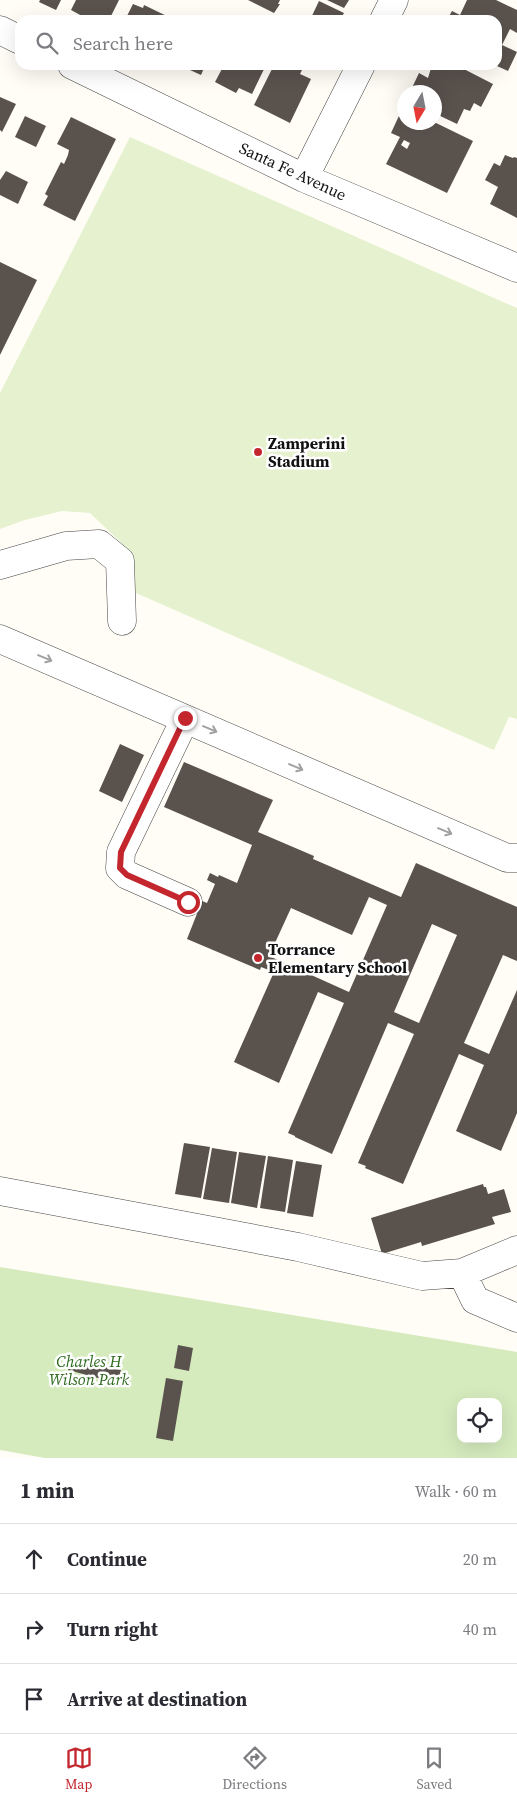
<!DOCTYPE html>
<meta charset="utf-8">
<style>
:root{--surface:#fff;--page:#f2f2f3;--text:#2b2b33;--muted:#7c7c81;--line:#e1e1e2;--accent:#c4262e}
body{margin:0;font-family:"Source Serif 4",serif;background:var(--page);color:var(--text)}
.controls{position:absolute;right:15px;bottom:15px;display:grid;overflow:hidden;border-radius:10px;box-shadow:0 5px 20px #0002}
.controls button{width:45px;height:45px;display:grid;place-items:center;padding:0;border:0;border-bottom:1px solid var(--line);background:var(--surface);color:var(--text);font:25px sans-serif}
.compass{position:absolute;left:397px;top:85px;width:45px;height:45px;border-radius:50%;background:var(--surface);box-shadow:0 5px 20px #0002;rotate:190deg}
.stop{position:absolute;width:15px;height:15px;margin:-11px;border:4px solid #c4262e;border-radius:50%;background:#fff}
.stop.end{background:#c4262e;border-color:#fff;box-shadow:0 1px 5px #0008}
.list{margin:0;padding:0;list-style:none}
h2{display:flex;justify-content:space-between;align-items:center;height:65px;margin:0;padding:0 20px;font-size:21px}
h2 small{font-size:16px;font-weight:400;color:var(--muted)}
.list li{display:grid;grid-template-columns:32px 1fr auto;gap:15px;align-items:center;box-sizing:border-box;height:70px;padding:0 20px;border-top:1px solid var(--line)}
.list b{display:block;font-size:19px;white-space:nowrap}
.list em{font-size:16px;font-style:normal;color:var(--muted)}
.icon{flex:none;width:28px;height:28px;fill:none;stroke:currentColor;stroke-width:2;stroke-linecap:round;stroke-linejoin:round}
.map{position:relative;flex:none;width:517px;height:1458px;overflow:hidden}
.search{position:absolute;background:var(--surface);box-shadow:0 5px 20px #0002;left:15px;right:15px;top:15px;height:55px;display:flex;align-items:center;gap:12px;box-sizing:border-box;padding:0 18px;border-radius:15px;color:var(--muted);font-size:19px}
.sheet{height:275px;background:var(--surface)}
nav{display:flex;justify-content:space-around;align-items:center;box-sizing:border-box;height:70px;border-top:1px solid var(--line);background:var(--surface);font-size:14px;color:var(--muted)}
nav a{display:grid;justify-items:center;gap:2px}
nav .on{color:var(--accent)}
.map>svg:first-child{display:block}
</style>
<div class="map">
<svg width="517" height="1458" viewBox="0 0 517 1458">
<rect width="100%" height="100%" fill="#fffdf5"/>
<!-- green -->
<path fill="#d5ebbd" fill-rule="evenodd" d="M0,1267L517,1352V1458H45L0,1450ZM461,1402H498V1439H461Z"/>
<!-- pitch -->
<path fill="#e6f2cf" d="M130,137L517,308V719L509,717L494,750L129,590L131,552L90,513L62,511L25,520L0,529V393Z"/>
<!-- building -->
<path fill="#5a524d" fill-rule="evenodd" d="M40,0H61L56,10L39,2Z
M76,0H119L109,20H86L81,17L82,16L71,10Z
M248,0H280L278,4H280L274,13Z
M327,0H349L344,8Z
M467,0H496L517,10V33L510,29L502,45L517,52L508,71L497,66V20H447L452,11L460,15Z
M319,1L344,13L340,20H310Z
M133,4L143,8L144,5L175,20H125Z
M179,65H208L206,69L204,68L201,75Z
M224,65H266L252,94L239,88L236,93L215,82Z
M274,65H297L303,68L300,74L311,79L290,123L254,105Z
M432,65H456L493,84L481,107L474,103L470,111L464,109L457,124L434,113V92H410L419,73L428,78Z
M0,97L16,104L2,132L0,130Z
M404,105V122H434L473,141L447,193L386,164L400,137L391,133ZM404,140L410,143L407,149L401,145Z
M25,116L46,126L36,147L15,137Z
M71,117L116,139L75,221L43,205L48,196L45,194L61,162L64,164L68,155L69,150L57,144Z
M505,155L513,158L514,157L517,158V218L490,204L498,187L485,180L494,163L500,166Z
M6,171L28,182L18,204L0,195V180Z
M0,262L37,280L0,355Z
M120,744L144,755L122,802L99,791Z
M184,762L273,800L258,832L314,856L313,859L401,897L416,863L517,907V961L503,955L464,1043L489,1054L517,990V1113L501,1151L456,1131L484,1065L459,1054L403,1184L365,1168L366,1166L358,1163L414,1034L388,1023L332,1154L295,1137V1136L288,1133L344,1003L318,992L279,1083L234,1062L274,972L261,967L260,970L187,939L202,901L207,903L215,884L207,880L210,873L218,877L219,875L237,883L252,845L164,807ZM369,897L387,905L349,992L269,956L291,908L352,935ZM432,924L457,935L419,1023L394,1012Z
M184,1143L210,1147L201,1198L175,1194Z
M212,1148L237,1152L229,1203L203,1199Z
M239,1152L266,1156L257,1208L231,1203Z
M268,1156L293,1160L285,1212L260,1208Z
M296,1161L322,1165L313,1217L287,1213Z
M483,1184L484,1187H486L488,1194L504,1189L511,1212L492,1217L495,1224L422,1246L421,1242L382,1254L371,1218Z
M178,1345L193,1348L189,1371L174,1368Z
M71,1357L121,1370L117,1383L68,1370Z
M166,1378L183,1381L173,1441L156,1438Z"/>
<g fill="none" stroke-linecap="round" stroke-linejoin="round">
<!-- minor casing -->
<g stroke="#444" stroke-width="29">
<path id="minor" d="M384,20L394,0
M0,30L20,40
M72,65L304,178L517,268
M304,178L361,65
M0,565L66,546L99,544L120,561L122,621
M0,639L507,858H517
M185,719L121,852L120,868L127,875L188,902
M0,1191L298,1247L422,1276L462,1273L517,1250
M462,1273L475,1300L517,1318"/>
</g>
<!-- minor -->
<use href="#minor" stroke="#fff" stroke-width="28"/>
</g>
<!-- one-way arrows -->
<defs><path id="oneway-shaft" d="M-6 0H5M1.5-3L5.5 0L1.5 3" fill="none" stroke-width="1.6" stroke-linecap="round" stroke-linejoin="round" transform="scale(1.25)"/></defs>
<g stroke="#a0a0a0">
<use href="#oneway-shaft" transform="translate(45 658) rotate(23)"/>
<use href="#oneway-shaft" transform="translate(210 729) rotate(23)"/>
<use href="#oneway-shaft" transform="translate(296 767) rotate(23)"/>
<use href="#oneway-shaft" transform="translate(445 831) rotate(23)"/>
</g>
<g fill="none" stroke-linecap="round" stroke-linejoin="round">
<!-- route -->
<path stroke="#c4262e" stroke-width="6" d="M185,718L121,852L120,868L127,875L188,902"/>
</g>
<!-- markers -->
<g fill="#c4262e" stroke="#fff" stroke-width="2">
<circle cx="258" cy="452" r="5"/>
<circle cx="258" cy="958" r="5"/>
</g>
<g text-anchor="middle" stroke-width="5" stroke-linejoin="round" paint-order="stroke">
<!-- street labels -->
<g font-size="16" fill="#111" stroke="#fff">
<text transform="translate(293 171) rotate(25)" y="6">Santa Fe Avenue</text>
</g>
<!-- poi labels -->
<g font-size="16" font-weight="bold" fill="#111" stroke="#fff" text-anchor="start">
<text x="268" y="449">Zamperini<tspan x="268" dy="18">Stadium</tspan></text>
<text x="268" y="955">Torrance<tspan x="268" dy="18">Elementary School</tspan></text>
</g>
<!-- park labels -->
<g font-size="16" font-style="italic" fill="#2f6b1f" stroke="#fff">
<text x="89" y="1367">Charles H<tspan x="89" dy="18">Wilson Park</tspan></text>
</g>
</g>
</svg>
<div class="controls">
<button><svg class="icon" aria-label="locate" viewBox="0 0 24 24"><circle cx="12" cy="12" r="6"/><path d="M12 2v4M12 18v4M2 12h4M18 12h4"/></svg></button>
</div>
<svg class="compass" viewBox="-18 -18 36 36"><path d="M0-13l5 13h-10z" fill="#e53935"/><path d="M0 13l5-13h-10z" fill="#7c7c81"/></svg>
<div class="stop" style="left:188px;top:902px"></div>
<div class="stop end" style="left:185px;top:718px"></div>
<div class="search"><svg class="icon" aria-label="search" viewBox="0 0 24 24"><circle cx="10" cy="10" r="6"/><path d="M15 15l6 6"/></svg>Search here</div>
</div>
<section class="sheet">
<h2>1 min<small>Walk · 60 m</small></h2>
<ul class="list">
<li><svg class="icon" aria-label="ahead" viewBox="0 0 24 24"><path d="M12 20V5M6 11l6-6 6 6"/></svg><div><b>Continue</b></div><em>20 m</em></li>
<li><svg class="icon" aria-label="right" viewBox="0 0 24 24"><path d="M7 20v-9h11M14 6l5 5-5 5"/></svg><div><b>Turn right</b></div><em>40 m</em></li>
<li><svg class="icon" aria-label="arrive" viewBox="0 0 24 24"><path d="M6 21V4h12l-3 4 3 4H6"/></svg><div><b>Arrive at destination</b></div></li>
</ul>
</section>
<nav>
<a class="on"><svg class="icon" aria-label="map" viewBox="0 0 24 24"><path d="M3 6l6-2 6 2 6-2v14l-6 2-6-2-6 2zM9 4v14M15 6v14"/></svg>Map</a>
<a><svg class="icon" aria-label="directions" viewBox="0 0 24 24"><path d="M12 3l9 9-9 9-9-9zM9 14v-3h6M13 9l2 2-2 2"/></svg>Directions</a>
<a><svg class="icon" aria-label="saved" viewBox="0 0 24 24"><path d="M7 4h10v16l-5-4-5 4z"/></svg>Saved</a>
</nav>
